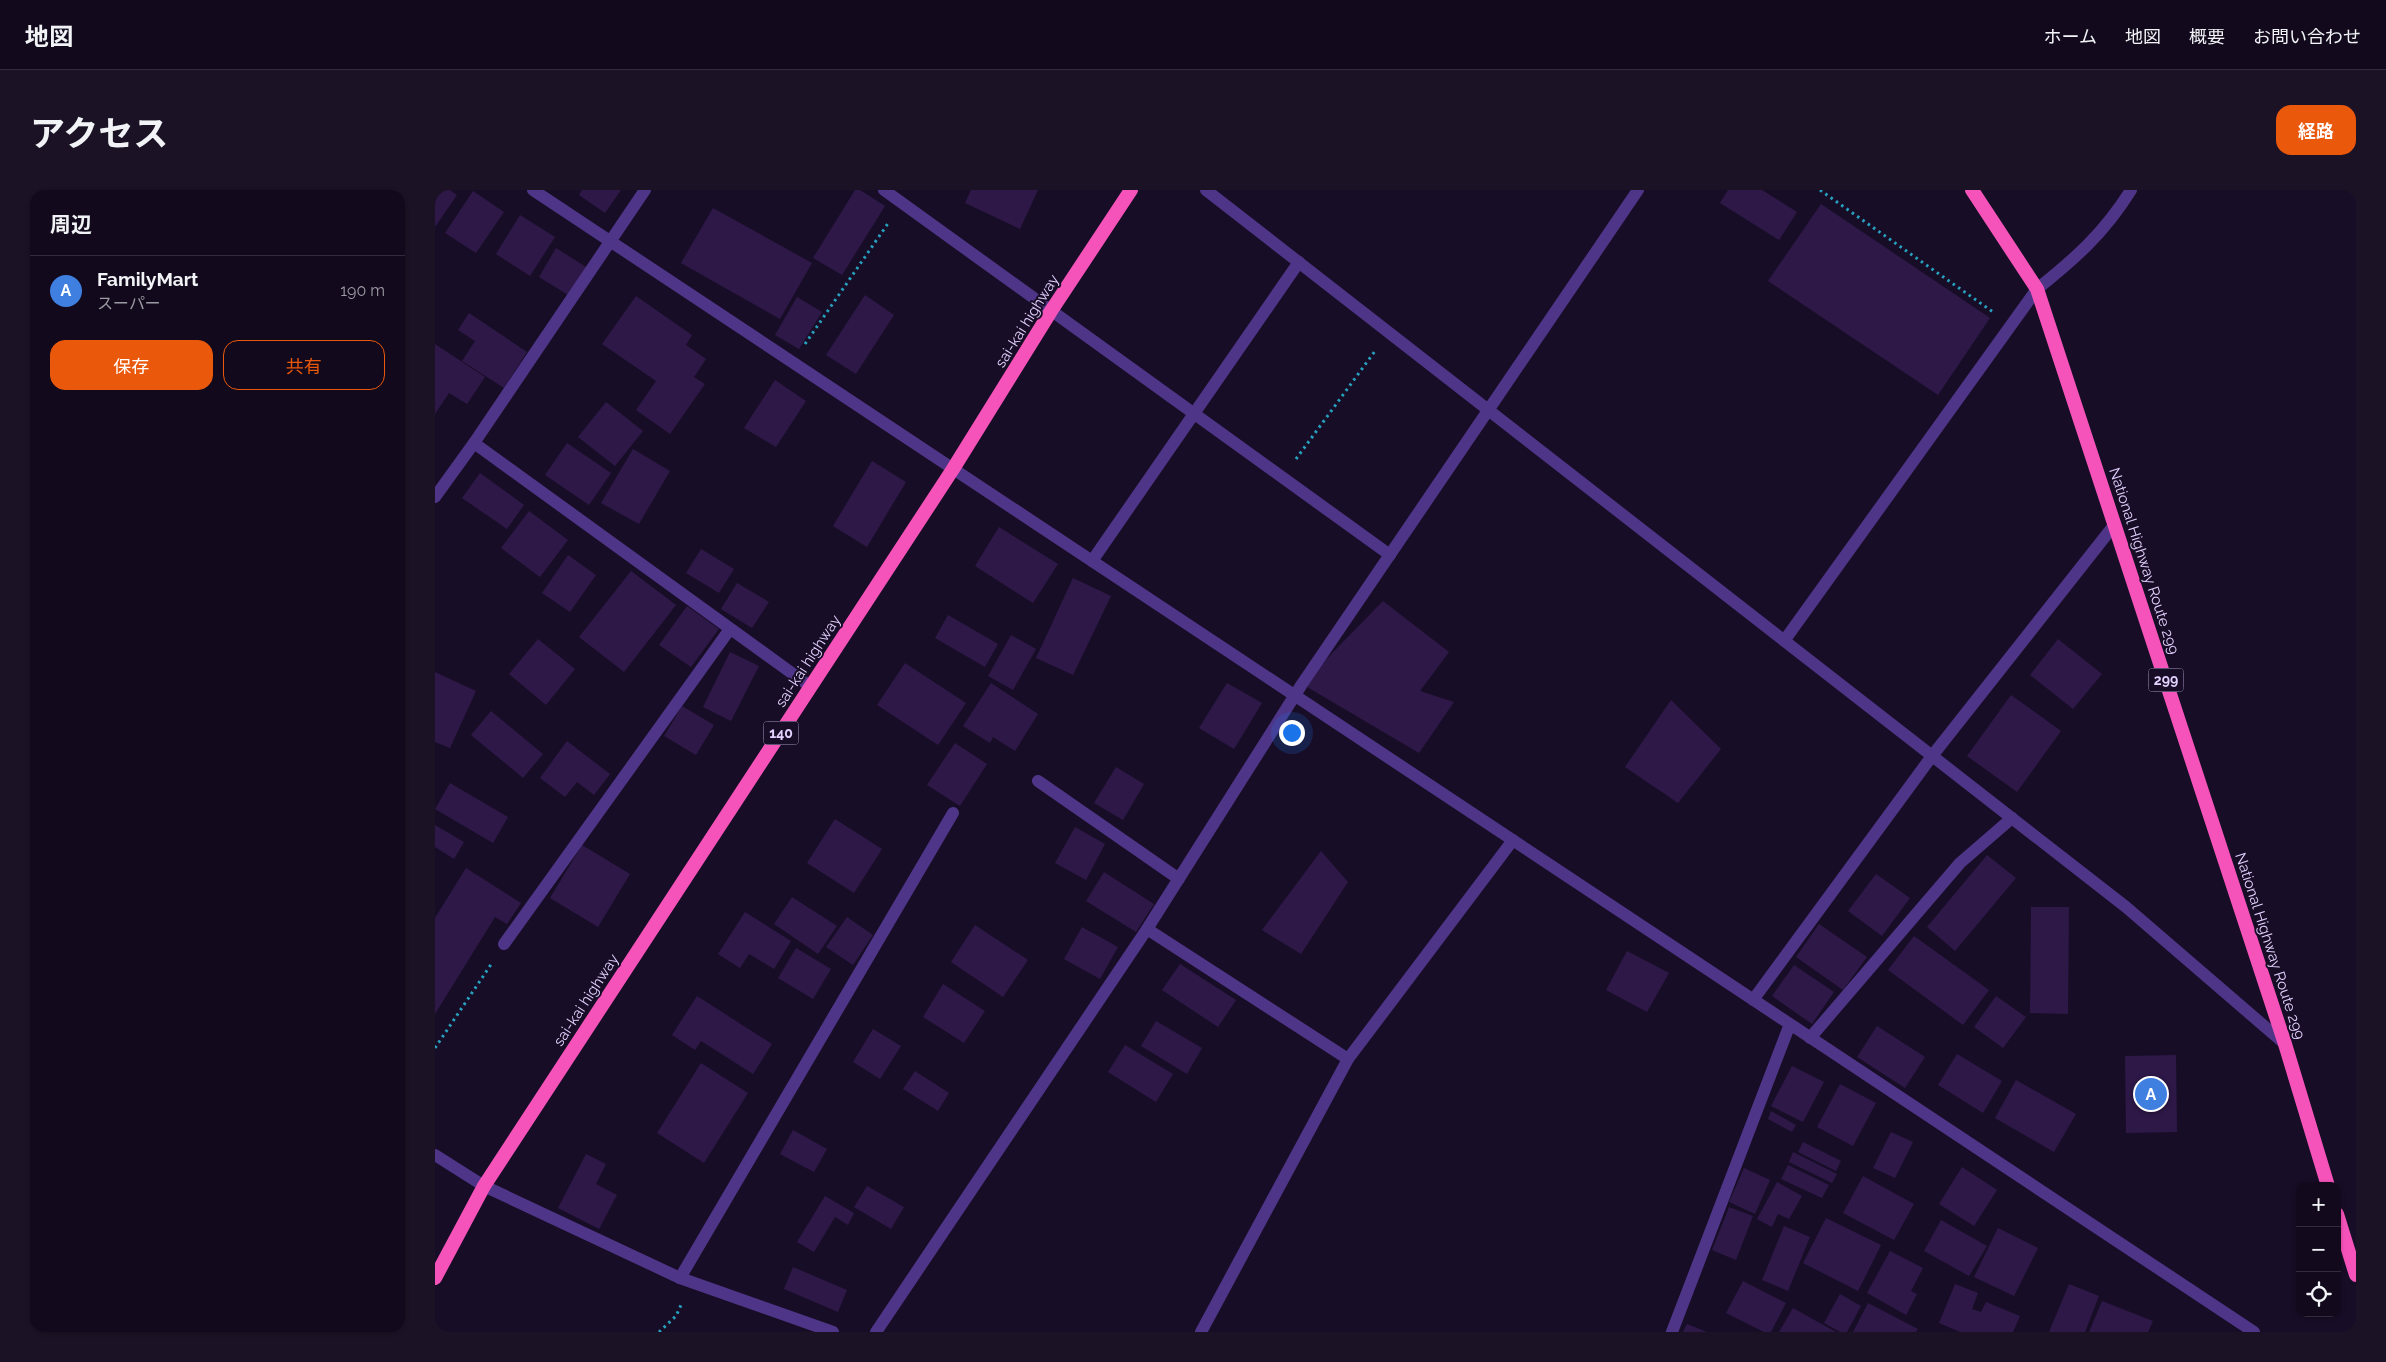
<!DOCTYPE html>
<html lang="ja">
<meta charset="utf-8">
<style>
:root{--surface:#120a1c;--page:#1b1325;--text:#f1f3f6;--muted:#9c9aa3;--line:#312b3b;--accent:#ea580c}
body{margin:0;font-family:Raleway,"Noto Sans JP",sans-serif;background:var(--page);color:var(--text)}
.controls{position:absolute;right:15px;bottom:15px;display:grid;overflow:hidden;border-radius:10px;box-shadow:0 1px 4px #0004}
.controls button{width:45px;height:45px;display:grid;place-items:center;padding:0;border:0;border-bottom:1px solid var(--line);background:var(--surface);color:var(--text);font:25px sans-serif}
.you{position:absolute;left:856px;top:542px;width:18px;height:18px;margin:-12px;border:4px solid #fff;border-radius:50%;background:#1a73e8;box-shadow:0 0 0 8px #1a73e833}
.badge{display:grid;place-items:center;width:32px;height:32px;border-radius:50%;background:var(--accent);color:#fff;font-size:16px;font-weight:700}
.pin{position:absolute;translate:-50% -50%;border:2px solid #fff;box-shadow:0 1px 5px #0006}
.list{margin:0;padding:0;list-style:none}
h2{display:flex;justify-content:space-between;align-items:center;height:65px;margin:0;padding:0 20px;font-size:21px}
h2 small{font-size:16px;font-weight:400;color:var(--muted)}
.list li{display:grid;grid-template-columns:32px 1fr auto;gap:15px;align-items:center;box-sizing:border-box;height:70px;padding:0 20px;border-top:1px solid var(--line)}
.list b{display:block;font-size:19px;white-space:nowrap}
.list p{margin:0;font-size:16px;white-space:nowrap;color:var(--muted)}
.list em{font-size:16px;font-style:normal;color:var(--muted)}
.actions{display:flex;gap:10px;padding:15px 20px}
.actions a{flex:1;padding:11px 0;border:1px solid var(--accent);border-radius:15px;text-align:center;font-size:18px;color:var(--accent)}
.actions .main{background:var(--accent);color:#fff}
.icon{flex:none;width:28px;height:28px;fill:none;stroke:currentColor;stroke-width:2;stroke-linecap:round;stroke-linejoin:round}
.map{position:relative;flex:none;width:1921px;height:1142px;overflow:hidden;border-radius:15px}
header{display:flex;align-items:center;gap:30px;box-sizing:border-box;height:70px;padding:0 25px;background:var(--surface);border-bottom:1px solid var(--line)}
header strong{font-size:24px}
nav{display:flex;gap:28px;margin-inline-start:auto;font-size:18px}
.intro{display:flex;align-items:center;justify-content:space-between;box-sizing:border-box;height:120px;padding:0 30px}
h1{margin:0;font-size:35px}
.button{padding:12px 22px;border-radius:15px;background:var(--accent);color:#fff;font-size:18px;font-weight:700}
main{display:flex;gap:30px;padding:0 30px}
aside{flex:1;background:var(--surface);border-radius:15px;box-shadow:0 1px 4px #0004}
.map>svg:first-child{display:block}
</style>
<header>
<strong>地図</strong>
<nav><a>ホーム</a><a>地図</a><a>概要</a><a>お問い合わせ</a></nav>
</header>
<div class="intro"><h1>アクセス</h1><a class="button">経路</a></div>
<main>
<aside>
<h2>周辺<small></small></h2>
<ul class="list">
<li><span class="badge" style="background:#3f7fe0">A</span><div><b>FamilyMart</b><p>スーパー</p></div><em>190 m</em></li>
</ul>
<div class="actions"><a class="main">保存</a><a>共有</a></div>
</aside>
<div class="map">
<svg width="1921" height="1142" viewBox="0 0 1921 1142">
<rect width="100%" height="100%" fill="#180d26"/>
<!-- building -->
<path fill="#2e1848" d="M0,0H15L22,5L0,37Z
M147,0H186L170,23L144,5Z
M420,0H425L450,16L407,85L378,68Z
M536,0H603L585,39L530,13Z
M1293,0H1327L1362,22L1344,50L1285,13Z
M38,1L69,22L41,63L10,43Z
M1386,14L1555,128L1503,205L1333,91Z
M278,18L377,73L345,129L246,73Z
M85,25L120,47L95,86L61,64Z
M121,58L151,77L133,105L104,87Z
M430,105L459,125L421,184L391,165Z
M201,106L257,145L251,155L271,169L259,187L270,194L235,244L201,220L221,191L167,154Z
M362,107L387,122L364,159L340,145Z
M34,123L92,162L69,198L27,171L40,151L23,140Z
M0,154L50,187L32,214L14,203L0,224Z
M340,190L371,211L341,257L309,238Z
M171,212L208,241L180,276L143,247Z
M132,253L176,283L154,315L110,285Z
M198,259L235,281L204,334L166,313Z
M437,271L471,292L432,357L398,336Z
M45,283L89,315L72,339L27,308Z
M94,321L133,350L105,387L66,358Z
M564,337L623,374L598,413L540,376Z
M266,359L299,379L284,403L251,383Z
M133,365L161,385L135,422L107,403Z
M196,381L241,415L189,482L144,447Z
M638,388L676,406L638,485L601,468Z
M302,393L334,412L317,438L286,419Z
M948,411L1014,462L985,501L1019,512L984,563L867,494Z
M252,416L284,439L256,477L224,455Z
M513,425L563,454L550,477L500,448Z
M576,445L601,459L578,500L553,486Z
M103,449L140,479L111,515L74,484Z
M1623,449L1667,484L1638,519L1595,485Z
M295,462L324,476L296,531L268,517Z
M470,473L531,513L503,555L442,515Z
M0,482L41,501L15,558L0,552Z
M556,493L603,524L580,561L558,547L555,553L528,536Z
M792,493L827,513L799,559L764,538Z
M1576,505L1626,541L1582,602L1532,566Z
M1236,510L1286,559L1243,613L1190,577Z
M247,516L279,535L261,565L229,546Z
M56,521L108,564L88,588L36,545Z
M132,551L175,584L159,605L142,592L130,607L105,588Z
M520,553L552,574L525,616L492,595Z
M681,577L709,594L688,630L659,613Z
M15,593L73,627L58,653L0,619Z
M400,629L447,659L419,703L372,673Z
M0,635L29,652L19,669L0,657Z
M640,637L670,654L651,690L620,673Z
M147,655L195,684L163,737L115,708Z
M886,661L913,692L866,764L827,740Z
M1552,665L1581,688L1520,761L1492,737Z
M31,678L86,713L72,734L60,727L0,824V728Z
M669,682L719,714L701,742L651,711Z
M1441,684L1475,708L1447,746L1413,721Z
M357,707L402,736L383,764L339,734Z
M1596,717H1634L1633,824L1595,823Z
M310,722L356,751L339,779L314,764L305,778L283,764Z
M412,727L438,745L418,775L391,757Z
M1384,734L1432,767L1408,800L1361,767Z
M540,735L593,770L568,807L516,772Z
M647,737L683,757L665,789L629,769Z
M1479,746L1554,800L1528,835L1453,780Z
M361,758L396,779L378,809L343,788Z
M1192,761L1234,783L1212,822L1171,800Z
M745,774L801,810L783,837L727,800Z
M1359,775L1399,802L1377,834L1337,806Z
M508,794L550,821L529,853L488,827Z
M262,806L337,854L318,884L266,851L260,860L237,845Z
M1561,806L1591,827L1568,858L1539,837Z
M721,831L767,858L752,884L706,856Z
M1442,836L1490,867L1470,898L1422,867Z
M438,839L466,856L445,889L418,872Z
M690,855L738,884L721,912L673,882Z
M1522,864L1567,891L1548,923L1503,895Z
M1741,865L1742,942L1691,943L1690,866Z
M266,873L313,903L269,973L222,943Z
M1357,876L1389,892L1368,932L1336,916Z
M480,881L514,903L503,921L468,899Z
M1581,890L1641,924L1619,962L1560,928Z
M1405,894L1441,913L1418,956L1382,937Z
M1336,921L1361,935L1357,942L1333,929Z
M358,940L392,959L379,982L345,964Z
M1456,942L1478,952L1460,988L1438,978Z
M1368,952L1406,971L1401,981L1363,962Z
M1358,962L1402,984L1397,993L1354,972Z
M151,964L171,974L161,994L182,1005L164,1039L123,1018Z
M1353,975L1394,995L1387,1008L1346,989Z
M1527,977L1562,1000L1539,1036L1504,1014Z
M1309,978L1335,990L1320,1024L1294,1012Z
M1428,986L1479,1014L1459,1050L1408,1023Z
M1342,992L1367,1006L1354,1029L1343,1024L1337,1037L1322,1029Z
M432,996L469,1017L456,1039L419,1017Z
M390,1006L419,1023L413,1035L400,1027L379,1062L362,1052Z
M1294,1017L1318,1026L1301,1070L1277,1060Z
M1391,1028L1446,1055L1423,1101L1368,1073Z
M1506,1030L1552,1056L1534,1086L1489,1061Z
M1349,1036L1375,1047L1353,1101L1327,1090Z
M1563,1038L1603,1058L1579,1106L1539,1087Z
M1455,1061L1488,1078L1476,1101L1482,1104L1471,1125L1432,1103Z
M358,1077L412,1100L403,1122L349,1099Z
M1308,1091L1351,1113L1336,1142H1329L1291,1123Z
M1520,1094L1543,1103L1537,1119L1546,1122L1551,1112L1585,1126L1578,1142H1525L1504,1133Z
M1634,1094L1664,1106L1650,1142H1614Z
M1405,1104L1426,1116L1412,1142H1405L1389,1133Z
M1667,1111L1718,1131L1713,1142H1654Z
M1433,1113L1483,1139L1481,1142H1418Z
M1358,1118L1401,1142H1344Z
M1252,1134L1272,1142H1248Z"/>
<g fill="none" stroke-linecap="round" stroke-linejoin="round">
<!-- path -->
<path stroke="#27a1bf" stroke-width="3" stroke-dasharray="2.5 4" stroke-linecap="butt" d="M1385,0L1558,122
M370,154L454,32
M861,269L940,161
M0,858L57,773
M224,1142L241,1126L247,1113"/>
<!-- service -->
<path stroke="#4e3588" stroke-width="12" d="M449,0L955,365
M39,253L376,497
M657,371L864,72
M712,739L913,869
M69,754L295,439
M1375,848L1525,673L1577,628
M245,1088L518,623"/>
<!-- minor -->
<path stroke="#4e3588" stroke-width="12" d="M98,0L1819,1142
M771,0L1691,717L1850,854
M0,307L39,253L210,0
M1349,451L1602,99
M603,591L744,689
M1318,810L1497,566L1680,334
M49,996L245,1088L398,1142
M441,1142L712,739L867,494L1203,0
M766,1142L913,869L1078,650
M1237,1142L1355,834"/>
<!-- tertiary -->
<path stroke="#4e3588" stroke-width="12" d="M1602,99C1641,68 1669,43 1696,0
M0,965L49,996"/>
<!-- trunk -->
<path stroke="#f653ba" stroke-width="14" d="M1537,0L1602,99L1850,854L1893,996
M1902,1024L1921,1085
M0,1088L49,996L518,279L616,121L696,0"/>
</g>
<g text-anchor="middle" stroke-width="4" stroke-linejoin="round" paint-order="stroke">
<!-- shield labels -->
<g fill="#180d26" stroke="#a697be" stroke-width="1">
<rect x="1713.5" y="478.5" width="35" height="23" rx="4"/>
<rect x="328.5" y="531.5" width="35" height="23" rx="4"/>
</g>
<g font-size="14" font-weight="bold" fill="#e3d2ff">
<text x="1731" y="495">299</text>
<text x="346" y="548">140</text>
</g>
<!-- street labels -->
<g font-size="15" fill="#e3d2ff" stroke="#180d26">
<text transform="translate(592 131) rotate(-58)" y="5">sai-kai highway</text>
<text transform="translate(1709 371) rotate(72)" y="5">National Highway Route 299</text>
<text transform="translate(373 471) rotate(-57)" y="5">sai-kai highway</text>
<text transform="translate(1835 756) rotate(72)" y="5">National Highway Route 299</text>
<text transform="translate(151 810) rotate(-57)" y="5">sai-kai highway</text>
</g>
</g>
</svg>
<div class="controls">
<button>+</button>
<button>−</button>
<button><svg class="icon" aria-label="locate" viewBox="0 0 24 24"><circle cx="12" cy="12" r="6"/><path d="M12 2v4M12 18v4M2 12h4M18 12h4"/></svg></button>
</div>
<div class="you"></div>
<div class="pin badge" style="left:1716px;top:904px;background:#3f7fe0">A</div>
</div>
</main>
